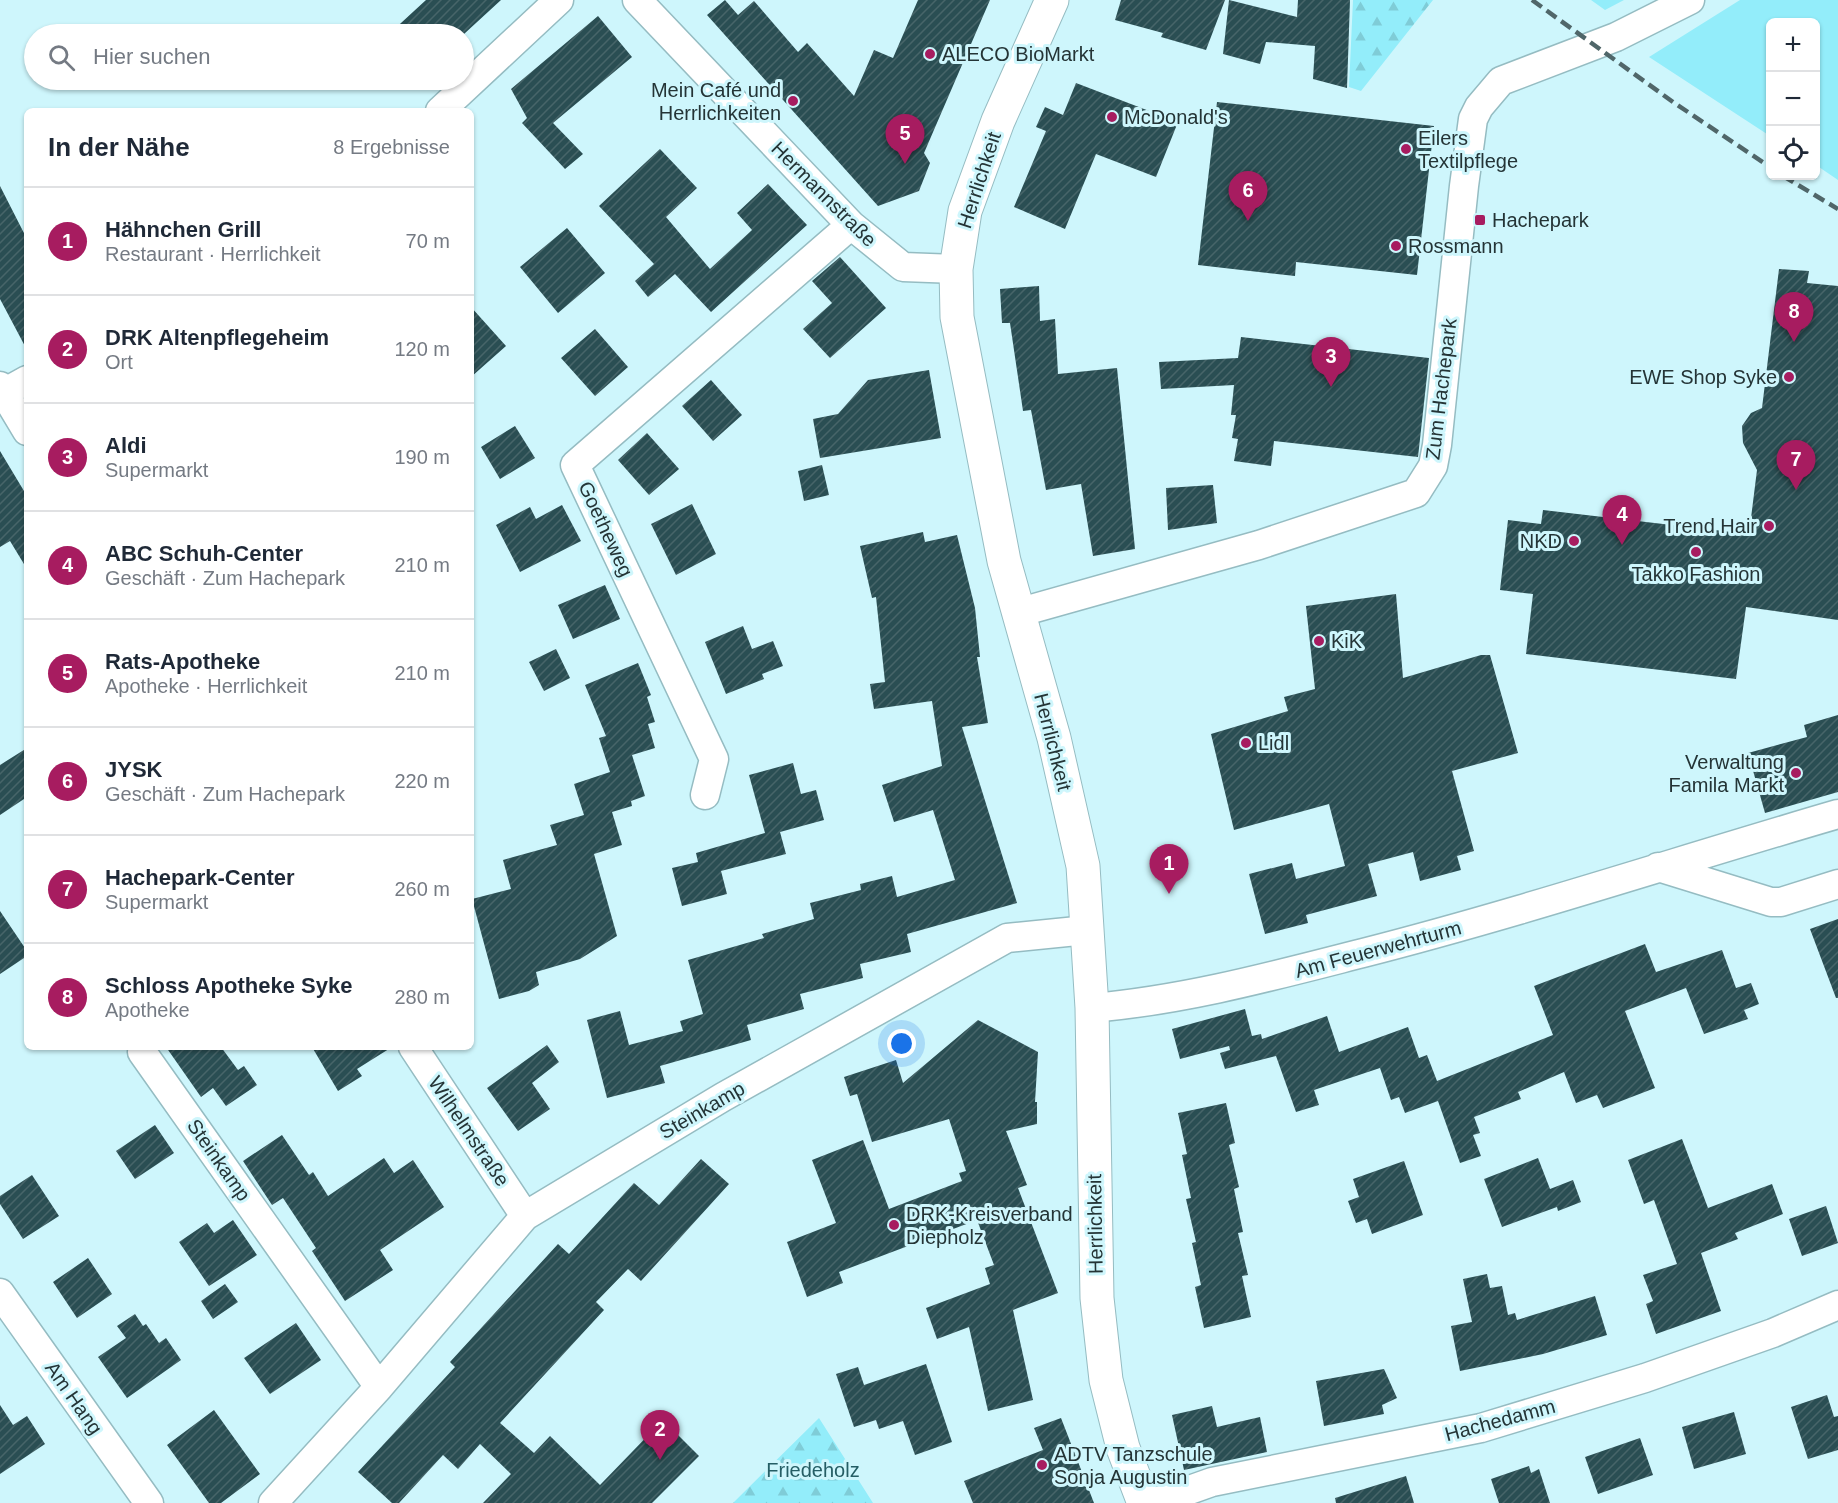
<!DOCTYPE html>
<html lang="de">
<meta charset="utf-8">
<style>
:root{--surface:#fff;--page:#f6f6f7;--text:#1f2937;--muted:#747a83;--line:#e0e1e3;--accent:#a71c60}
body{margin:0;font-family:Arial,sans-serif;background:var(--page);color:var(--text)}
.controls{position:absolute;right:18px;top:18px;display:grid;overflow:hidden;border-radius:9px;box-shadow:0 2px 4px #0004}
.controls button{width:54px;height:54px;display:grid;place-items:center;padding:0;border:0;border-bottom:2px solid var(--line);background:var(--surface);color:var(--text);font:30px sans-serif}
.you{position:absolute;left:902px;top:1044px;width:21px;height:21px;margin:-15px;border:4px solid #fff;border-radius:50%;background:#1a73e8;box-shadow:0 0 0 9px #1a73e833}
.badge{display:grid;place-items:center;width:39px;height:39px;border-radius:50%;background:var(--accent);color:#fff;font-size:20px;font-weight:700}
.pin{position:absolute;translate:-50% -50px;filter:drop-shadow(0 2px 3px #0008)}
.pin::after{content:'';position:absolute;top:32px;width:21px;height:18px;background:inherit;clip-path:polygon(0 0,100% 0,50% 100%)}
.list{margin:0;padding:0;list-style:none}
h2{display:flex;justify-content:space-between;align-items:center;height:78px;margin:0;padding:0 24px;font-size:26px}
h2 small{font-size:20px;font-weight:400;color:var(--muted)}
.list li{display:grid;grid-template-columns:39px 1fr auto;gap:18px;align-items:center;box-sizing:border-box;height:108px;padding:0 24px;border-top:2px solid var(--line)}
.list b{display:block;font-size:22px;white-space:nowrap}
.list p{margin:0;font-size:20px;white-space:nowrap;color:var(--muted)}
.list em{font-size:20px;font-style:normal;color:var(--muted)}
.icon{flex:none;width:33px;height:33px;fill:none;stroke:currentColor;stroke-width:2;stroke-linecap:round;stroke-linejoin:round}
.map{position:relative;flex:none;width:1838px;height:1503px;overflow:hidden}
.search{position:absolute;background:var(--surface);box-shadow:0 2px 4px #0004;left:24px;top:24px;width:450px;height:66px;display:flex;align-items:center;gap:15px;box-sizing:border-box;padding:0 21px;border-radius:33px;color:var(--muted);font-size:22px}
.panel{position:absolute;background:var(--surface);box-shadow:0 2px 4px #0004;left:24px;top:108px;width:450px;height:942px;border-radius:9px}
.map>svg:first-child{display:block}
</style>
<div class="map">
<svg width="1838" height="1503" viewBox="0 0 1838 1503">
<defs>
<pattern id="forest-firs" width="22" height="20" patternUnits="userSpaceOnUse" patternTransform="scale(1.5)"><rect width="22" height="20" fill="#93edfa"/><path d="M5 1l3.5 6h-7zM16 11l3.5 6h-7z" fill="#7fccd7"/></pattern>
<pattern id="building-hatch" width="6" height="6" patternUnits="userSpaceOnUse" patternTransform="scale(1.5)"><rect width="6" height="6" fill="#2a4e53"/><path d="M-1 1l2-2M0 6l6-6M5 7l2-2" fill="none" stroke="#476569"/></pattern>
</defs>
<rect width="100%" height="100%" fill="#cef6fc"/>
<!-- forest -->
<path fill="url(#forest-firs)" d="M1353,0H1433L1361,91L1349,87Z
M1591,0H1624L1605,10Z
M819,1418L873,1503H733Z"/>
<!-- park -->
<path fill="#93edfa" d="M1740,0H1838V180L1816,165V22H1770V136L1649,57Z"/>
<!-- building -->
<path fill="url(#building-hatch)" d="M426,0H501L464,34H389Z
M725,0L738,15L754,1L798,52L807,43L854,96L874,50L893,58L918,0H990L924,153L930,163L919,191L878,206L707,15Z
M1121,0H1225L1206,50L1161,37L1163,33L1115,20Z
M1229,0L1297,17L1298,0H1350L1347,88L1313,79L1315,46L1266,42L1260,64L1223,54Z
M598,16L632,57L553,123L583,154L565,169L522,123L527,118L511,89Z
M1076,83L1178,122L1156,177L1096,154L1065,229L1014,207L1046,131L1036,127L1045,107L1063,115Z
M1217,102L1434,126L1417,275L1296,262L1295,276L1198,265Z
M660,149L697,188L666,217L710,269L752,230L737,213L768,184L807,225L711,312L675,274L648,297L635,281L654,264L599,206Z
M0,186L27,239V350L0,299Z
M567,228L605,273L558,313L520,267Z
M840,257L886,308L830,358L803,329L832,303L812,281Z
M1779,269L1809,271L1807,283L1838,286V620L1746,607L1736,679L1526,654L1533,594L1500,590L1508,520L1541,524L1543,510L1749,534L1757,470L1743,443L1742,426L1751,413L1762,408Z
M1039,286L1040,321L1055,319L1058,374L1117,368L1135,549L1093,556L1081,484L1046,490L1031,410L1023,411L1010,323H1002L1000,289Z
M471,307L506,346L471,377Z
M595,329L628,367L595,396L561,358Z
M1241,337L1429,358L1418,457L1274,441L1271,466L1234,461L1238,439L1232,438L1236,415H1231L1234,385L1161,389L1159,362L1238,358Z
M929,370L941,438L820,458L813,419L838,414L868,380Z
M711,380L742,415L713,441L682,406Z
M515,426L535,458L500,479L481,447Z
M647,433L679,469L649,495L618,460Z
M0,451L27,496V569L10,541L0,547Z
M822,465L829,495L804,501L798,471Z
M1213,485L1217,523L1168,530L1166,488Z
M692,504L716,554L676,575L651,524Z
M562,505L581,541L520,572L496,525L530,507L536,519Z
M923,532L925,542L957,535L975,608L980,657H977L988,723L962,727L1017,903L907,934L911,952L860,964L863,978L800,994L804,1009L747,1025L751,1040L660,1066L665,1083L607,1098L587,1020L620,1011L629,1045L683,1031L680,1021L703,1014L688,960L764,938L762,934L814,919L810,903L861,890L860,884L892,876L897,897L955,880L933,810L894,822L882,785L942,766L932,701L874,709L870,684L885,682L876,597L872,598L860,546Z
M605,585L620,619L573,639L558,605Z
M1396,594L1403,678L1481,655H1490L1518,753L1452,771L1474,851L1457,856L1461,870L1420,881L1413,852L1368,864L1377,896L1306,915L1308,923L1265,934L1249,874L1292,863L1296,879L1345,866L1329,804L1234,830L1211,734L1288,711L1284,697L1315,689L1306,606Z
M743,626L752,649L773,641L783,666L762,674L764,679L726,694L705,642Z
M556,649L570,678L544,691L529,662Z
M638,663L651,695L647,697L655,722L648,724L655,748L632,755L645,796L631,801L632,806L612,812L622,845L594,854L617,936L580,959L536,972L539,985L529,991L499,999L472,899L511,889L503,860L557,845L550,825L584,815L574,784L610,772L599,738L606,736L585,685Z
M1838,715V792L1765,813L1748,753L1807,737L1804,725Z
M27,748V797L0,815V765Z
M793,763L801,794L816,790L824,820L780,832L786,854L721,871L727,894L682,906L672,868L698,862L696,853L765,833L749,775Z
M0,911L27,951V956L0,974Z
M1838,919V998H1836L1810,929Z
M1645,944L1656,972L1722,950L1736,988L1751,983L1759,1004L1744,1010L1748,1019L1704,1034L1686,988L1625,1011L1655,1088L1603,1108L1597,1095L1576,1103L1564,1072L1518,1092L1521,1099L1474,1117L1480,1133L1473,1135L1481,1156L1460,1163L1438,1101L1405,1113L1399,1097L1391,1100L1380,1068L1314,1090L1319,1105L1296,1112L1276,1056L1225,1069L1220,1053L1230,1050L1229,1046L1180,1059L1172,1029L1245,1009L1252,1036L1261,1034L1262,1039L1327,1016L1339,1052L1408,1027L1419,1058L1427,1055L1437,1081L1553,1035L1534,986Z
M978,1020L1038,1052L1035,1102H1037V1124L1006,1131L1027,1185L1018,1188L1058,1293L1013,1310L1033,1400L988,1411L969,1327L937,1339L926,1308L990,1284L985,1268L994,1265L977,1220L839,1272L843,1283L807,1297L787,1242L836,1223L812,1160L863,1140L889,1209L962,1181L959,1173L966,1171L949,1119L872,1142L857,1094L850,1096L844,1077L896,1060L903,1083Z
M547,1045L559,1062L532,1083L550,1109L518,1131L487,1088Z
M166,1047H221L238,1070L244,1066L257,1085L226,1106L213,1088L201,1097Z
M312,1047H392L357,1069L362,1076L338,1091Z
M1226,1103L1235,1143L1229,1145L1239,1187L1234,1189L1243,1232L1238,1233L1248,1275L1242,1276L1251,1317L1204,1328L1195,1287L1201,1285L1192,1243L1196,1242L1186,1199L1191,1198L1182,1155L1187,1154L1178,1113Z
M155,1125L174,1153L135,1179L116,1151Z
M282,1135L309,1175L313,1172L328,1196L384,1158L394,1173L413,1160L444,1207L380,1250L393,1270L345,1301L312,1251L316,1248L283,1198L272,1205L243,1161Z
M1682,1139L1708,1208L1772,1184L1783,1214L1735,1233L1738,1239L1701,1253L1721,1311L1656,1334L1646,1304L1653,1301L1643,1275L1677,1264L1654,1200L1644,1204L1628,1160Z
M1538,1158L1550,1189L1573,1180L1581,1202L1558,1211L1557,1207L1502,1227L1484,1179Z
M701,1159L729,1184L641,1281L628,1269L596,1302L604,1310L500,1423L534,1453L550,1436L600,1485L663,1420L699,1456L652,1503H483L511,1474L480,1444L458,1469L443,1455L399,1503H392L358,1472L455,1367L450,1362L558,1244L569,1254L634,1183L659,1205Z
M1404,1161L1423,1215L1372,1234L1367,1219L1356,1223L1348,1201L1359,1197L1353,1179Z
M32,1175L59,1216L23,1239L0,1204V1196Z
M1826,1206L1838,1243L1802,1256L1789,1219Z
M233,1220L257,1255L209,1286L179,1242L207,1223L214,1233Z
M88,1258L112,1294L77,1318L53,1282Z
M1487,1274L1490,1288L1502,1286L1508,1315L1515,1313L1517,1320L1595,1296L1607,1335L1543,1354L1460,1371L1451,1326L1472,1322L1463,1279Z
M225,1284L238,1302L213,1319L201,1301Z
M135,1314L143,1326L146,1324L159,1343L166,1338L181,1360L127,1398L98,1357L126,1338L117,1326Z
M296,1323L321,1360L270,1394L244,1358Z
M926,1364L952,1442L915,1455L903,1421L879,1429L876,1420L854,1427L836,1374L858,1367L864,1385Z
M1384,1369L1397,1398L1382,1405L1384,1414L1324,1426L1316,1381Z
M1827,1395L1834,1417L1838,1416V1450L1808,1459L1791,1407Z
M0,1405L13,1425L27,1416L45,1444L0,1474Z
M1212,1406L1217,1427L1260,1417L1267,1452L1184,1470L1172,1415Z
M214,1410L260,1474L221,1503H209L167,1445Z
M1734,1412L1746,1454L1694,1469L1682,1427Z
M1061,1418L1094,1503H973L964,1481L1043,1450L1034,1428Z
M1640,1438L1653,1475L1598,1494L1585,1457Z
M1529,1466L1531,1473L1539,1469L1550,1503H1499L1491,1479Z
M1406,1476L1414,1503H1336L1335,1498Z"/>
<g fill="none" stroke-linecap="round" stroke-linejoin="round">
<!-- minor casing -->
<g stroke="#95bcc2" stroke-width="31">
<path id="minor" d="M637,0L851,225L903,267L956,269
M440,111L559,0
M0,386L27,431
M0,395L27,380
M1017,613L1259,545L1416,493L1433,466L1437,445L1464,186L1473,119L1479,107L1501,81L1616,37L1690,0
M705,795L714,759L575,465L851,225
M1658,867L1771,902H1781L1838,884
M1092,1008C1185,1000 1273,976 1363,953C1523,912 1680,860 1838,814
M413,1047L525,1216
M142,1052L379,1387
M0,1293L149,1503
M273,1503L379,1387L525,1216L723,1097L1007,938L1087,930
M1153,1503L1212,1482L1481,1428L1645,1378L1773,1333L1838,1305"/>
</g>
<!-- major casing -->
<g stroke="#95bcc2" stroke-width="35">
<path id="major" d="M1052,0L998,121L965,211L956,269L957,317L1004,561L1054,738L1083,866L1092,1008L1097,1298L1106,1380L1123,1448L1144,1503"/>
</g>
<!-- minor -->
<use href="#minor" stroke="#fff" stroke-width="28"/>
<!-- major -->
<use href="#major" stroke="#fff" stroke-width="33"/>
<!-- rail -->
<path stroke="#506669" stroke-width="4.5" stroke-dasharray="12 6" stroke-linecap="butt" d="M1532,0L1673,102L1770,167
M1783,176L1838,209"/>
</g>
<!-- markers -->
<g fill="#a71c60" stroke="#cef6fc" stroke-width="2">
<circle cx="930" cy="54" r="6"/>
<circle cx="793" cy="101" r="6"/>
<circle cx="1112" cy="117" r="6"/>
<circle cx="1406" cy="149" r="6"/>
<rect x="1474" y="214" width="12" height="12" rx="3"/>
<circle cx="1396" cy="246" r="6"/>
<circle cx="1789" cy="377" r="6"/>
<circle cx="1769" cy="526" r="6"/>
<circle cx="1574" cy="541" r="6"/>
<circle cx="1696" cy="552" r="6"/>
<circle cx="1319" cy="641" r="6"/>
<circle cx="1246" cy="743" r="6"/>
<circle cx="1796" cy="773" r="6"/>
<circle cx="894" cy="1225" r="6"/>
<circle cx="1042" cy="1465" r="6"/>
</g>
<g text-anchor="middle" stroke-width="6" stroke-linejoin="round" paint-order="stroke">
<!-- poi labels -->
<g font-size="20" fill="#243436" stroke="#cef6fc" text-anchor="start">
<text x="942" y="61">ALECO BioMarkt</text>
<text x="781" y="97" text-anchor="end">Mein Café und<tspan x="781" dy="23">Herrlichkeiten</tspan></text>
<text x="1124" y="124">McDonald's</text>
<text x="1418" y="145">Eilers<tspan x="1418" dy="23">Textilpflege</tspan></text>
<text x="1492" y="227">Hachepark</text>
<text x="1408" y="253">Rossmann</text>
<text x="1777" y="384" text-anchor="end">EWE Shop Syke</text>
<text x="1757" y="533" text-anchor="end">Trend Hair</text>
<text x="1562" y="548" text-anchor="end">NKD</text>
<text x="1696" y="581" text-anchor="middle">Takko Fashion</text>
<text x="1331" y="648">KiK</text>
<text x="1258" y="750">Lidl</text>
<text x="1784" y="769" text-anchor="end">Verwaltung<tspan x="1784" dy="23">Famila Markt</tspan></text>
<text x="906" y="1221">DRK-Kreisverband<tspan x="906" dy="23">Diepholz</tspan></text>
<text x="1054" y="1461">ADTV Tanzschule<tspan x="1054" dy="23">Sonja Augustin</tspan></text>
</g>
<!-- street labels -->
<g font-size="20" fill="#243436" stroke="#cef6fc">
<text transform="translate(979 180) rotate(-72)" y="7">Herrlichkeit</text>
<text transform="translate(824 194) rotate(45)" y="7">Hermannstraße</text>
<text transform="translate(1441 389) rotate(-83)" y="7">Zum Hachepark</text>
<text transform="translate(606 529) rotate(65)" y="7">Goetheweg</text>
<text transform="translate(1053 742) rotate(76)" y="7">Herrlichkeit</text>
<text transform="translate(1378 949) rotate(-15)" y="7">Am Feuerwehrturm</text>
<text transform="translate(702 1110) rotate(-30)" y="7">Steinkamp</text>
<text transform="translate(469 1131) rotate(56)" y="7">Wilhelmstraße</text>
<text transform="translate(219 1160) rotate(55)" y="7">Steinkamp</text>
<text transform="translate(1095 1224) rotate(-91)" y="7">Herrlichkeit</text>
<text transform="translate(74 1398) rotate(55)" y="7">Am Hang</text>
<text transform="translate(1500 1420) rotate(-15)" y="7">Hachedamm</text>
</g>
<!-- park labels -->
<g font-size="20" fill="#255e65" stroke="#cef6fc">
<text x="813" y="1477">Friedeholz</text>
</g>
</g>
</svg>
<div class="controls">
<button>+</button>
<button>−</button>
<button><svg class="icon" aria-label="locate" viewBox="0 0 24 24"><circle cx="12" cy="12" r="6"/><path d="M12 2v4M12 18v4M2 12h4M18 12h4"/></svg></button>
</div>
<div class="you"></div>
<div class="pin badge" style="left:1169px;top:894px">1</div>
<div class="pin badge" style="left:660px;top:1460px">2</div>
<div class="pin badge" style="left:1331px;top:387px">3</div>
<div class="pin badge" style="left:1622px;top:545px">4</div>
<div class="pin badge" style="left:905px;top:164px">5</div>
<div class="pin badge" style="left:1248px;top:221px">6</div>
<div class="pin badge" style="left:1796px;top:490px">7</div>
<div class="pin badge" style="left:1794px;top:342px">8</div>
<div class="search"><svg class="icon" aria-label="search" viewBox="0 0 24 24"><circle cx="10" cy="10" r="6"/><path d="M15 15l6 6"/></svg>Hier suchen</div>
<section class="panel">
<h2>In der Nähe<small>8 Ergebnisse</small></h2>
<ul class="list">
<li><span class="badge">1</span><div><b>Hähnchen Grill</b><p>Restaurant · Herrlichkeit</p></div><em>70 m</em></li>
<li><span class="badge">2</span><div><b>DRK Altenpflegeheim</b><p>Ort</p></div><em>120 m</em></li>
<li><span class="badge">3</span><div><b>Aldi</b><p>Supermarkt</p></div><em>190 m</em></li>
<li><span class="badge">4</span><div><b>ABC Schuh-Center</b><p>Geschäft · Zum Hachepark</p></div><em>210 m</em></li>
<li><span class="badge">5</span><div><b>Rats-Apotheke</b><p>Apotheke · Herrlichkeit</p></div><em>210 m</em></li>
<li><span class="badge">6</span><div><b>JYSK</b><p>Geschäft · Zum Hachepark</p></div><em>220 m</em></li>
<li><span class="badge">7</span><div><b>Hachepark-Center</b><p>Supermarkt</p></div><em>260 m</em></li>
<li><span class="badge">8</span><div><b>Schloss Apotheke Syke</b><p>Apotheke</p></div><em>280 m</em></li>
</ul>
</section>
</div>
